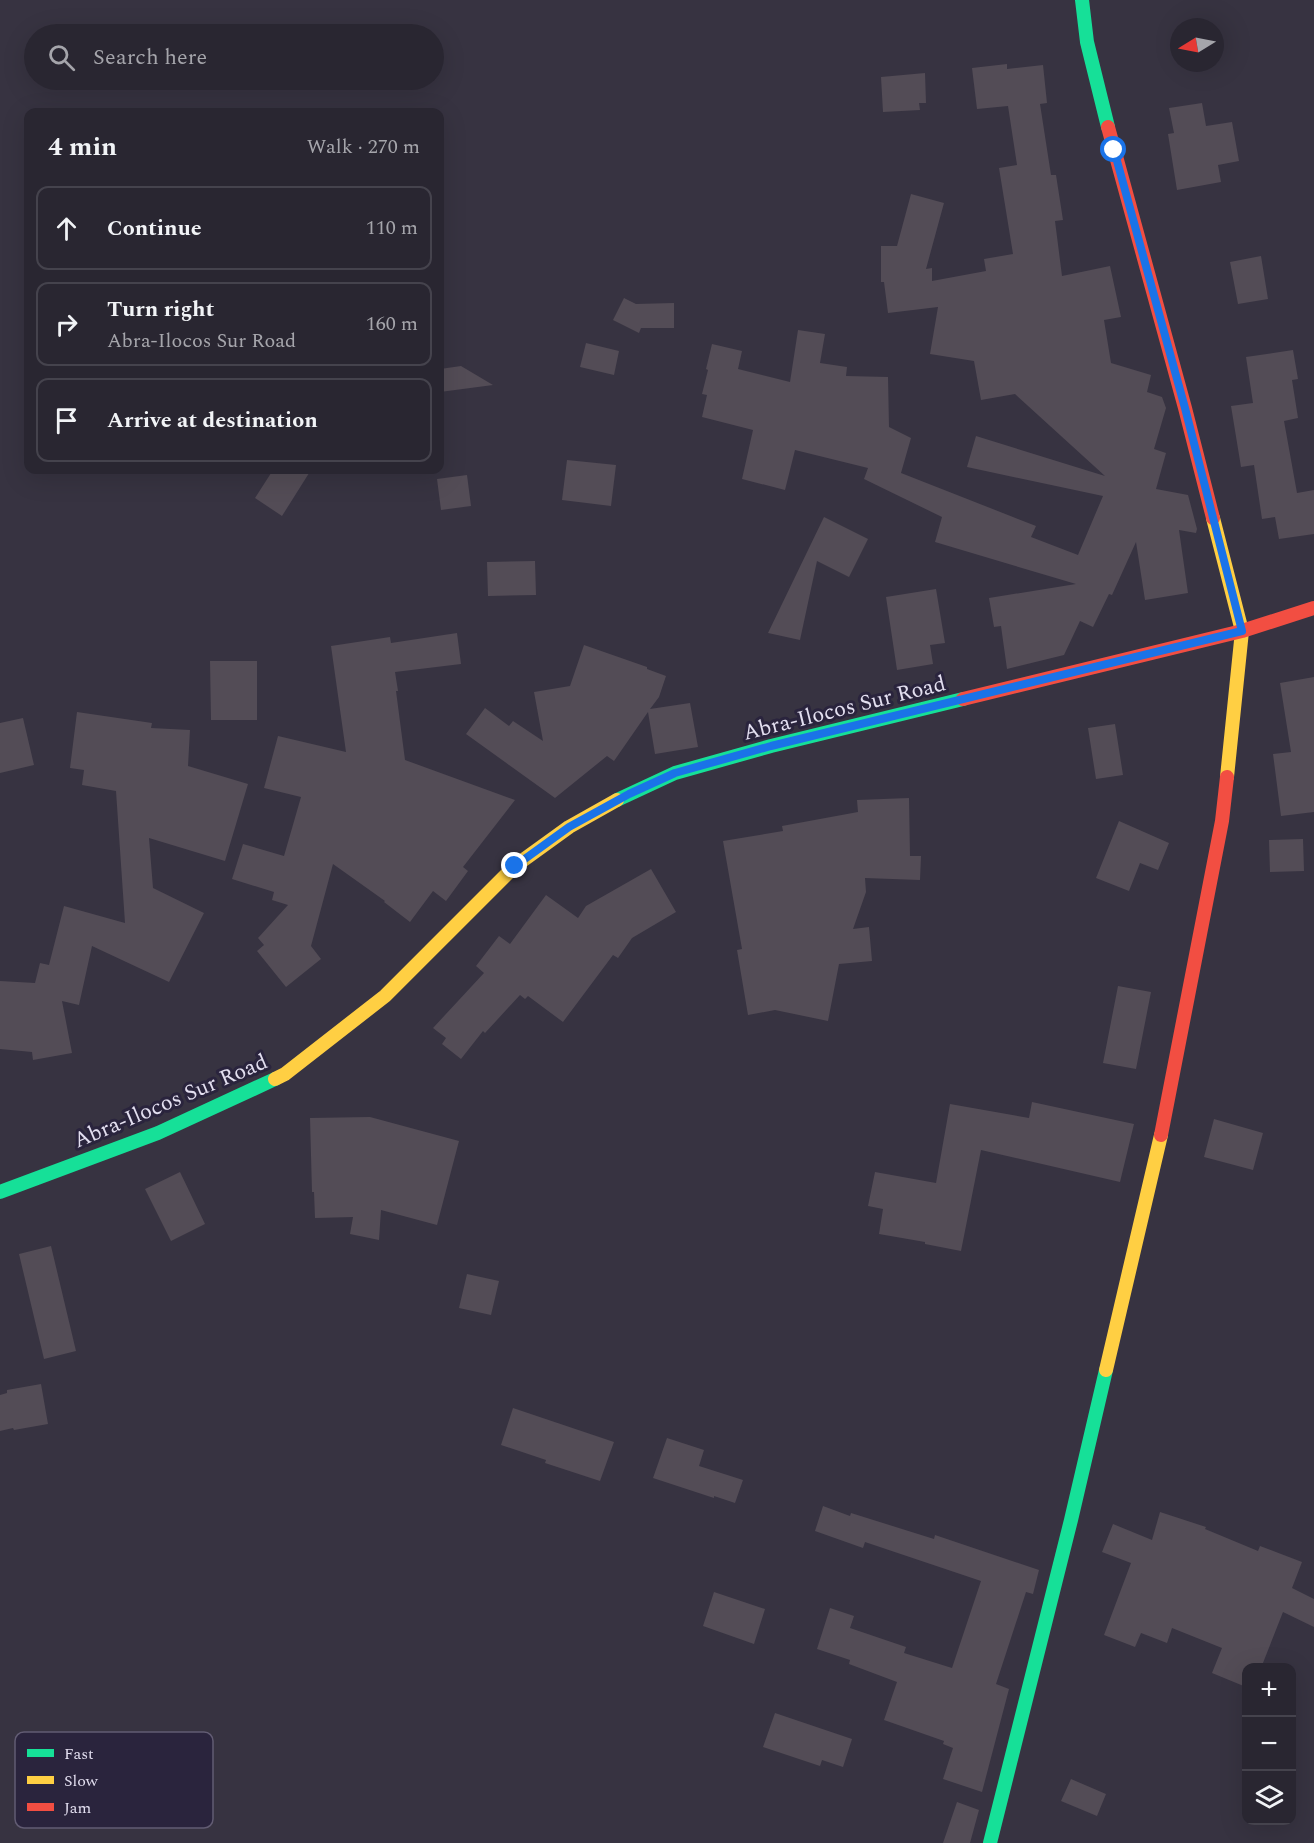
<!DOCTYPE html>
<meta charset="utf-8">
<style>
:root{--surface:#292631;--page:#35323d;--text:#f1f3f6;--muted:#a5a5ab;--line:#45434d}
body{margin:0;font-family:Spectral,serif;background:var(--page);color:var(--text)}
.controls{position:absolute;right:18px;bottom:18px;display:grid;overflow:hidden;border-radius:12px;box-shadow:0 6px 24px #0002}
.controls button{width:54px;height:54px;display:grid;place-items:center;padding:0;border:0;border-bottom:2px solid var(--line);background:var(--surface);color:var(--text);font:30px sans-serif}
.compass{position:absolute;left:1170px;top:18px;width:54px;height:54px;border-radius:50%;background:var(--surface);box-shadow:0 6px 24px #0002;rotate:260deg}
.stop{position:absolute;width:18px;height:18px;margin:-14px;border:4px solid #1a73e8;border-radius:50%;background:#fff}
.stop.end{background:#1a73e8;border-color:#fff;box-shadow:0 2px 6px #0008}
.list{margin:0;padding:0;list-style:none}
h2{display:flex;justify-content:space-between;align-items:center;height:78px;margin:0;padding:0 24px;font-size:26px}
h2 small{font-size:20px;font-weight:400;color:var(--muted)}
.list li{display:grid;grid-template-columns:39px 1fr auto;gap:18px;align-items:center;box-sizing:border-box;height:84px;margin:0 12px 12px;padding:0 12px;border:2px solid var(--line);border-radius:12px}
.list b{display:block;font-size:22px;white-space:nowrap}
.list p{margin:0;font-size:20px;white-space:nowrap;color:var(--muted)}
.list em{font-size:20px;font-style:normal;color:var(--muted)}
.icon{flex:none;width:33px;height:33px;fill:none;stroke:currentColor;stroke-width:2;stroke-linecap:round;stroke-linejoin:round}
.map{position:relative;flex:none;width:1314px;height:1843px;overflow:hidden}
.search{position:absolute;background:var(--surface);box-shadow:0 6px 24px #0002;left:24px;top:24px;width:420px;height:66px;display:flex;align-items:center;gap:15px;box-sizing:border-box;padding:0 21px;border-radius:33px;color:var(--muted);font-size:22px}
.panel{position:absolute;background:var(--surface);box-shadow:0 6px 24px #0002;left:24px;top:108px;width:420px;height:366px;border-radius:12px}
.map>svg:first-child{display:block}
</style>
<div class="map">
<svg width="1314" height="1843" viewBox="0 0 1314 1843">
<rect width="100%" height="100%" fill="#373341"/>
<!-- building -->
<path fill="#534c56" d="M1007,64V69L1043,65L1047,103L1040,104L1051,175H1056L1063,220L1055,221L1062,276L1110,266L1121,317L1104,320L1111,363L1151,375L1147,392L1162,397L1166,408L1154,449L1166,453L1156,489L1188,495L1197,529L1196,533L1179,530L1188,593L1145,600L1136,542L1112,595L1109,594L1093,627L1080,621L1064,655L1007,669L1001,626L994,627L989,598L1076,584L935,542L942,517L864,479L868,468L795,450L785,490L742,479L753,430L702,417L707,395L702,394L708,370L706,369L712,344L742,351L738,369L790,382L798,330L825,334L820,363L847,367L846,376L888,377L889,427L911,438L901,473L1036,526L1031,537L1078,555L1103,496L967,467L976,436L1105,476L1015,394L981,400L974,361L930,354L938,307L888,313L884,282H881V246H897L911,194L944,203L926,269L932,268V281L986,271L984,259L1013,254L999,168L1017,165L1008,106L977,109L972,68Z
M925,73L926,103H919L920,110L883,112L881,77Z
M1202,103L1206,126L1232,122L1239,161L1218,165L1221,182L1177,190L1168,134L1174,133L1169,108Z
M1261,256L1268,299L1238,304L1230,262Z
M624,298L636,304L674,303V328H641L639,333L613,320Z
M586,343L619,351L614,375L580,367Z
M1293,350L1298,379L1292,380L1298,418L1284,421L1297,493L1314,490V534L1279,539L1275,517L1262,519L1254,465L1241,467L1231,406L1253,403L1246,357Z
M461,366L493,385L440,392V369Z
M567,460L616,465L611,506L562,500Z
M273,470H311L282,516L255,498Z
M467,475L471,506L441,510L437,479Z
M824,517L868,539L849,577L817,561L800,640L768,633Z
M535,561L536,595L488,596L487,562Z
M936,589L945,643L930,645L933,664L897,670L886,597Z
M457,633L461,664L395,672L398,691H396L405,760L515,800L463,867L468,871L446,901L433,891L410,922L384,902L385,901L333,864L311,946L321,959L286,987L257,951L264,945L258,938L288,905L272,900L274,892L232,879L243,844L284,856L301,797L264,788L278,736L346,752L331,646L390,637L391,643Z
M584,645L647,667V669L666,676L659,697L650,709L690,703L698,747L655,754L648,712L614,761L607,756L555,798L466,734L485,708L509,726L513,721L543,741L534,692L570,686Z
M210,661H257V720H211Z
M1314,677V812L1281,816L1273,754L1291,752L1280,683Z
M77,712L152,723L151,728L190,730L188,766L248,784L225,861L149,838L153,888L204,913L169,982L92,946L79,1005L62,1001L72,1053L33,1060L32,1052L0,1049V981L35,983L40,963L49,965L64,906L125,923L116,791L82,785L84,770L70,768Z
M23,718L34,765L0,773V723Z
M1115,724L1123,775L1096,779L1088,728Z
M909,798L910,856H921L920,880L865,878L866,892L853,929L869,927L872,961L839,964L828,1021L775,1010L748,1015L737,950L742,949L723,841L783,831L782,826L858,812L857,800Z
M1119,821L1169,843L1158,870L1140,863L1129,891L1096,878Z
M1303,839L1304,871L1270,872L1269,840Z
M651,869L676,912L632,938L618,958L613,955L563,1022L528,996L525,999L520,995L485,1033L483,1031L461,1059L442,1044L446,1038L433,1028L484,973L476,966L499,936L510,944L546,895L578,918L586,906Z
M1118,986L1151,992L1136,1069L1103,1063Z
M1032,1102L1134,1124L1120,1182L981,1150L961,1251L925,1244V1242L879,1234L883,1209L868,1206L875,1172L936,1183L950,1104L1029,1118Z
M370,1117L459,1141L437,1225L381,1210L379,1240L350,1234L353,1217L315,1218L314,1192H312L310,1118Z
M1214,1119L1263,1133L1253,1170L1204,1157Z
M180,1172L205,1224L171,1241L145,1189Z
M51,1246L76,1351L44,1359L19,1254Z
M467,1274L499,1281L491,1315L459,1308Z
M41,1384L48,1424L14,1430L13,1428L0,1431V1395L7,1393V1390Z
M513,1408L614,1442L600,1481L545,1463L546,1460L501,1445Z
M667,1438L704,1450L699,1466L743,1480L735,1503L714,1496V1498L653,1478Z
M823,1506L850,1516L851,1513L934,1539L935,1535L1039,1570L1033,1594L1026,1592L996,1684L1009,1689L982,1792L943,1779L953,1748L943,1744L944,1741L884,1720L897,1682L849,1664L850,1660L817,1649L830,1608L854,1616L850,1628L906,1647L904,1653L952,1668L981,1581L865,1542L863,1548L815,1531Z
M1160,1512L1206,1527L1205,1529L1258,1551L1260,1546L1302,1562L1292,1588L1314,1599V1627L1283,1612L1261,1668H1246V1687L1212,1673L1222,1648L1172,1628L1167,1643L1141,1633L1135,1647L1104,1635L1131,1563L1102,1552L1113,1524L1152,1540Z
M714,1592L765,1609L754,1644L703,1626Z
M775,1713L852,1739L843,1767L822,1760L820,1766L763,1747Z
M1071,1779L1106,1794L1097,1816L1061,1801Z
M957,1802L979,1810L970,1843H943Z"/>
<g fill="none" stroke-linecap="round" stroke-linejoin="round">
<!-- fast -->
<path stroke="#16e098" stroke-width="14" d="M1082,0L1087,42L1108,127
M617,800L675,773L771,746L963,699
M0,1192L158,1133L275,1079
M990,1843L1071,1520L1106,1370"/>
<!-- slow -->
<path stroke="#ffcf43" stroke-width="14" d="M1213,518L1242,631L1227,777
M275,1079L285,1074L385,996L515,866L569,827L617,800
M1106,1370L1161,1135"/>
<!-- jam -->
<path stroke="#f24e42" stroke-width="14" d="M1108,127L1185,408L1213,518
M963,699L1242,631L1314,608
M1161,1135L1222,821L1227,777"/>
</g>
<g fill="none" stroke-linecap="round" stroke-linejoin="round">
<!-- route -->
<path stroke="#1a73e8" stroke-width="8" d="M515,866L569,827L629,794L675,773L771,746L1242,631L1185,408L1114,150"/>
</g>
<g text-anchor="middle" stroke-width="6" stroke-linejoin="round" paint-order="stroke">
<!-- street labels -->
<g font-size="22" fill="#e3dff0" stroke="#2a243d">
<text transform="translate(844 707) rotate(-14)" y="8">Abra-Ilocos Sur Road</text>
<text transform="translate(170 1100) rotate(-23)" y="8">Abra-Ilocos Sur Road</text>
</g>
</g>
<!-- legend -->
<rect x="15" y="1732" width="198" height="96" rx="9" fill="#2a243d" stroke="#625c73" stroke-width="1.5"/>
<rect x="27" y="1749" width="27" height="8" fill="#16e098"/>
<rect x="27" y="1776" width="27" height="8" fill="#ffcf43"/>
<rect x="27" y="1803" width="27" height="8" fill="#f24e42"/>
<g font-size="16" fill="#e3dff0">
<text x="64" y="1759">Fast</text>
<text x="64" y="1786">Slow</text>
<text x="64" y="1813">Jam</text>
</g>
</svg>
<div class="controls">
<button>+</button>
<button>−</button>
<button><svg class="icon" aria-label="layers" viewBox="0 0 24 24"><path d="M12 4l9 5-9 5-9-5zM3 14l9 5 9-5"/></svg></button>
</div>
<svg class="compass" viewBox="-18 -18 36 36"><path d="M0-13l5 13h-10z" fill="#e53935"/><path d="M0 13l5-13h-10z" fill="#a5a5ab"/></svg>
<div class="stop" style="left:1114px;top:150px"></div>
<div class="stop end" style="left:515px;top:866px"></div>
<div class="search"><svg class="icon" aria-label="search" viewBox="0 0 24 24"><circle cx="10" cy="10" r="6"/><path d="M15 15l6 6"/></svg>Search here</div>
<section class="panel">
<h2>4 min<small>Walk · 270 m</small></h2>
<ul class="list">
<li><svg class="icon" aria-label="ahead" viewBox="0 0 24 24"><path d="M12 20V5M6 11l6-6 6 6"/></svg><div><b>Continue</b></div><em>110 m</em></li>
<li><svg class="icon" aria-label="right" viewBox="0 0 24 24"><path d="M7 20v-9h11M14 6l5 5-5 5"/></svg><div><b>Turn right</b><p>Abra-Ilocos Sur Road</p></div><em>160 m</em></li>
<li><svg class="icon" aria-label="arrive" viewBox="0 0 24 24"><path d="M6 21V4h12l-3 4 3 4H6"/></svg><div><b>Arrive at destination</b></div></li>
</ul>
</section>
</div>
